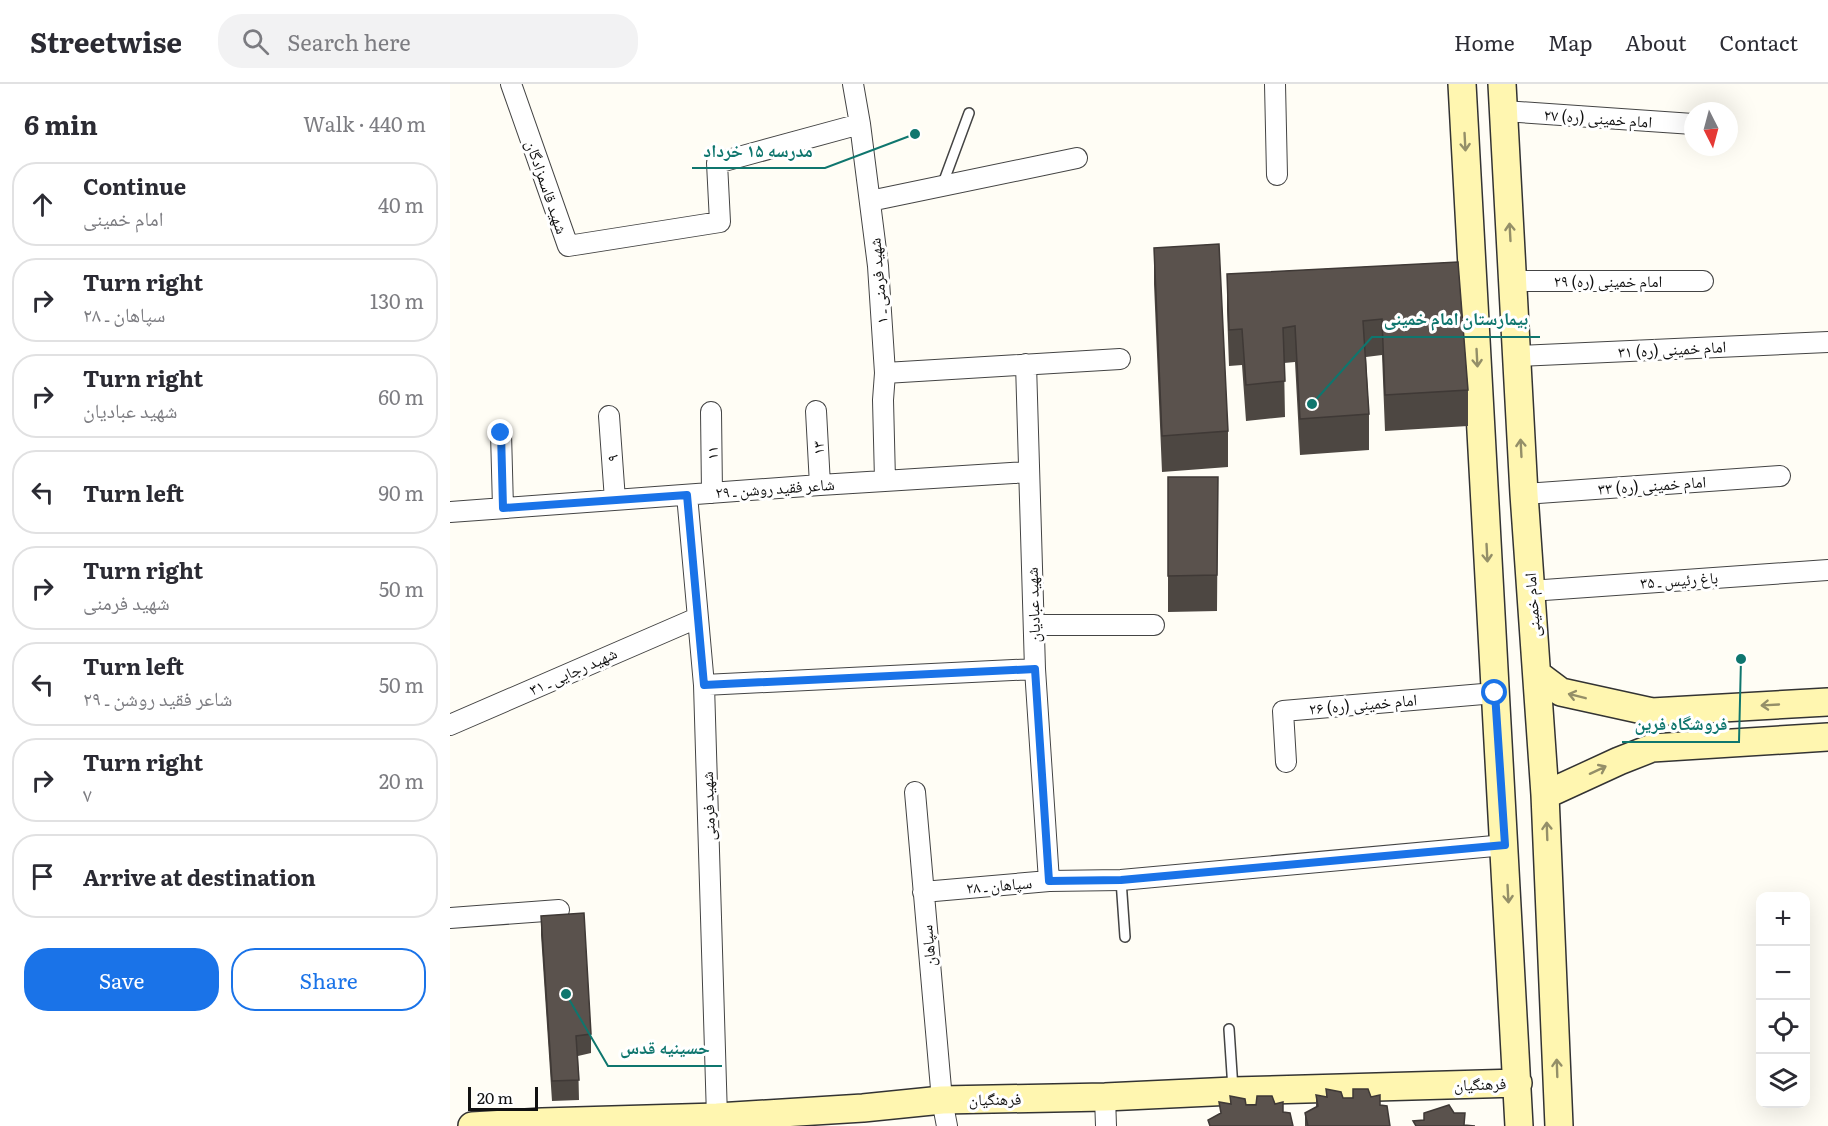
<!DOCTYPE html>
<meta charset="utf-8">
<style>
:root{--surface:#fff;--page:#f2f2f3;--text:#2b2b33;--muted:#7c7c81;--line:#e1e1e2;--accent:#1a73e8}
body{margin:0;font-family:Literata,"Noto Naskh Arabic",serif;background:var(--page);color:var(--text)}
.controls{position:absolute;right:18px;bottom:18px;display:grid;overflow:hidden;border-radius:12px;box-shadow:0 6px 24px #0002}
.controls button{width:54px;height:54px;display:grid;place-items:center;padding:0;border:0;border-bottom:2px solid var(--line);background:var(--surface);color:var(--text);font:30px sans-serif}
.compass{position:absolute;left:1234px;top:18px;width:54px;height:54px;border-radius:50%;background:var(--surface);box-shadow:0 6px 24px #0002;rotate:174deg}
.scale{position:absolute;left:18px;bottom:15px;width:70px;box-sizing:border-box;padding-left:6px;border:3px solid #111;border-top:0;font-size:16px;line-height:21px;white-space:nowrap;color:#111;-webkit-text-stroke:4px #fff;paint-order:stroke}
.stop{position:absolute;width:18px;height:18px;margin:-14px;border:4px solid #1a73e8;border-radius:50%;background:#fff}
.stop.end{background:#1a73e8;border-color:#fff;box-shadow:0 2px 6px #0008}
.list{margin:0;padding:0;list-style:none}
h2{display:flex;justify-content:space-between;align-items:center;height:78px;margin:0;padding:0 24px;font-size:26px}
h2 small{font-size:20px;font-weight:400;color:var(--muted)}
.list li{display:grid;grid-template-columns:39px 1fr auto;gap:18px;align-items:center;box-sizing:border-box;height:84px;margin:0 12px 12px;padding:0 12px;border:2px solid var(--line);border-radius:24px}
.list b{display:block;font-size:22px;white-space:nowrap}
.list p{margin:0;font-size:20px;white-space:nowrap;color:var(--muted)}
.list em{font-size:20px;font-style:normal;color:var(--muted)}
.actions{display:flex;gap:12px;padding:18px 24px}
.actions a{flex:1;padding:14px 0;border:2px solid var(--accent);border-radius:24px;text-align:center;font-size:21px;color:var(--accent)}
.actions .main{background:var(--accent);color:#fff}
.icon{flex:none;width:33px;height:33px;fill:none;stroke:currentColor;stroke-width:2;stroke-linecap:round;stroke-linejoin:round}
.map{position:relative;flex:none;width:1378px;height:1042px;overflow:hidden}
header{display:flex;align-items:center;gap:36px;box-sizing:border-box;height:84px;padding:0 30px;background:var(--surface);border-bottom:2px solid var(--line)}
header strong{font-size:28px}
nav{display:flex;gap:33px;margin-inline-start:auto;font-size:21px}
.search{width:420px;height:54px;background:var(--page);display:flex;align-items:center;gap:15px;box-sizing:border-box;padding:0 21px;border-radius:24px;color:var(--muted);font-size:22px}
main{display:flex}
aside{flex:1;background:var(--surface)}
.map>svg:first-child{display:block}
</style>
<header>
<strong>Streetwise</strong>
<div class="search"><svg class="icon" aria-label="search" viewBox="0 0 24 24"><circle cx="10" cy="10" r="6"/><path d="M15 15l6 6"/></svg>Search here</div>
<nav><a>Home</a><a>Map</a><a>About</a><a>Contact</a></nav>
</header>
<main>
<aside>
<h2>6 min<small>Walk · 440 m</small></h2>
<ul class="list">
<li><svg class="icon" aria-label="ahead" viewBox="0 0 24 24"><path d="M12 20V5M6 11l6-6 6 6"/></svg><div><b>Continue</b><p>امام خمینی</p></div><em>40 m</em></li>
<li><svg class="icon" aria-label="right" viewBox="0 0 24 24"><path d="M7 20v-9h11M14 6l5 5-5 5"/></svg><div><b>Turn right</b><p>سپاهان ـ ۲۸</p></div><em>130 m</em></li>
<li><svg class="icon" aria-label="right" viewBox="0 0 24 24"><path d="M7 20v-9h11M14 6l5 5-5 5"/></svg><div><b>Turn right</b><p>شهید عبادیان</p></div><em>60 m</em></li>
<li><svg class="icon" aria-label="left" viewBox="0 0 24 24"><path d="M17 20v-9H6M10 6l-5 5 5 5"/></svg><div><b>Turn left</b></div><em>90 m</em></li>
<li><svg class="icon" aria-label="right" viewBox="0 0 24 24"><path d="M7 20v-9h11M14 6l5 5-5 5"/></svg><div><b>Turn right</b><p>شهید فرمنی</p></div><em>50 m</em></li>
<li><svg class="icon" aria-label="left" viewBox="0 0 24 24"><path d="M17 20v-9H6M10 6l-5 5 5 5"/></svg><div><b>Turn left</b><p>شاعر فقید روشن ـ ۲۹</p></div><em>50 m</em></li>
<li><svg class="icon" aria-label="right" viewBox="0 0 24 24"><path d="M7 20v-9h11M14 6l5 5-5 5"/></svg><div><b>Turn right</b><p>۷</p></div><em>20 m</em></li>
<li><svg class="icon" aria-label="arrive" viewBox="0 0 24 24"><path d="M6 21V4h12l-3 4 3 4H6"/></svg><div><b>Arrive at destination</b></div></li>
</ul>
<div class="actions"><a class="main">Save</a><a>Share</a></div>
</aside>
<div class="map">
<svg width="1378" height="1042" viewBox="0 0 1378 1042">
<rect width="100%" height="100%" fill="#fffdf5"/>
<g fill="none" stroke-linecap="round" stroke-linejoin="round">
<!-- lane casing -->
<g stroke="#444" stroke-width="12">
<path id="lane" d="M492,102L519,29
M671,796L675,853
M779,945L783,1005"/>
</g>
<!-- street casing -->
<g stroke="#444" stroke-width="22">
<path id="street" d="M61,0L118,162L270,138L267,79L410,40
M403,0L410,40L428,182L435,289L433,316L435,396
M825,0L827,91
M1054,27L1243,40
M420,117L627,74
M1063,197H1253
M1066,272L1378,258
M576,280L585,585L599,797
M435,289L670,275
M366,327L370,401
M261,328L262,409
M159,332L165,416
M51,349L53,424
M1074,410L1330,392
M237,411L254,601L267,1033
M0,428L370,401L578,388
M1080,507L1378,486
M584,541H704
M254,601L585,585
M0,641L247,534
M836,678L833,627L1045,609
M465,708L492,1016L497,1042
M473,808L599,797L671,796L1055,761
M0,834L109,826
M655,1013L656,1042"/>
</g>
<!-- secondary casing -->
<g stroke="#333" stroke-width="30">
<path id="secondary" d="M1012,0L1069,1042
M1052,0L1074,410L1095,711L1109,1042
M1087,590L1111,608L1202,628L1378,618
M1095,711L1169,677L1202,664L1378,653
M22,1042L92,1038L267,1033L413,1024L492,1016L655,1013L783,1007L1068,999"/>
</g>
<!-- lane -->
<use href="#lane" stroke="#fff" stroke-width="9"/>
<!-- street -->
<use href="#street" stroke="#fff" stroke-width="20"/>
<!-- secondary -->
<use href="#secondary" stroke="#fff6b0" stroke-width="27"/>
</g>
<!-- wall -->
<path fill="#4d4742" d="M704,164L778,347V383L712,388L704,200Z
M1008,178L1018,306V342L935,347L932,271L916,273L919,330V366L850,371L845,278L834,279L835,333L796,337L792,281L779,282L777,226V190Z
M718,393H768L767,527L718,528Z
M91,832L141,950V969L128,972L129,1016L102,1017L91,851Z
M876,1005L893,1014L921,1013L930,1021L940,1042H855V1029L866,1023V1011L876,1013Z"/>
<!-- building -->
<path fill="#5a524d" stroke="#3f3936" stroke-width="1.5" d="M769,160L778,347L712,352L704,164Z
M1008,178L1018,306L935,311L932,235L913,237L919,330L850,335L845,242L833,244L835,297L796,301L792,245L779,246L777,190Z
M718,393H768L767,491L718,492Z
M134,829L141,950L126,952L129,996L102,997L91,832Z
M876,1005L891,1008L893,1014H903V1005H918L921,1013L930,1011V1021L937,1022L940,1042H858L855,1029L868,1022L866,1011L877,1013Z
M780,1012L795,1015L796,1021H806L807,1012H822L825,1020L833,1018V1028L840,1029L843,1042H760L758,1036L771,1029L769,1018L781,1020Z
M999,1021L1004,1029H1015L1014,1041L1025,1042H966L963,1037L974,1036V1029Z"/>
<!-- one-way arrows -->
<defs><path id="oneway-shaft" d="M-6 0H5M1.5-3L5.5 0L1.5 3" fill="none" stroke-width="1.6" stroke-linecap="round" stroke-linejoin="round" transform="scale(1.5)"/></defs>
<g stroke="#948f68">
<use href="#oneway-shaft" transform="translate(1015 58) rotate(87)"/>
<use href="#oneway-shaft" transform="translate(1060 148) rotate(-93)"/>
<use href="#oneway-shaft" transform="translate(1027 274) rotate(87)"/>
<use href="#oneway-shaft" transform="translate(1071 364) rotate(-93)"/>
<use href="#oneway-shaft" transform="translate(1037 469) rotate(87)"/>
<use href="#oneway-shaft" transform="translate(1127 612) rotate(-166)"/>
<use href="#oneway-shaft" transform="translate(1320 621) rotate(177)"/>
<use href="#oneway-shaft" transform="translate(1148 686) rotate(-25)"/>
<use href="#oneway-shaft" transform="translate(1097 747) rotate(-92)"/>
<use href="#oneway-shaft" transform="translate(1058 810) rotate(87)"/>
<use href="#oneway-shaft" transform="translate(1107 984) rotate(-92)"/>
</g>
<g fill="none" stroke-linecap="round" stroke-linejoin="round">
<!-- route -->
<path stroke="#1a73e8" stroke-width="8" d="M51,349L53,424L237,411L254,601L585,585L599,797L671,796L1055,761L1045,609"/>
</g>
<g text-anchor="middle" stroke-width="6" stroke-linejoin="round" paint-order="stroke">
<!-- street labels -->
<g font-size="16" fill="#111" stroke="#fff">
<text transform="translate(1148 34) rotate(4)" y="6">امام خمینی (ره) ۲۷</text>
<text transform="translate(97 103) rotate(71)" y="6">شهید قاسمزادگان</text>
<text transform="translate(428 197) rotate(-95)" y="6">شهید فرمنی ـ ۱</text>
<text x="1158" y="203">امام خمینی (ره) ۲۹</text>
<text transform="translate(1222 265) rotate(-3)" y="6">امام خمینی (ره) ۳۱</text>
<text transform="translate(368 364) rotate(-93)" y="6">۱۳</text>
<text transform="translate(262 369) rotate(-91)" y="6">۱۱</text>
<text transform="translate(162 374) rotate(-94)" y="6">۹</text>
<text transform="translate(1202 401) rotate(-4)" y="6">امام خمینی (ره) ۳۳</text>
<text transform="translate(325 404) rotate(-4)" y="6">شاعر فقید روشن ـ ۲۹</text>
<text transform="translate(1229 496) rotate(-4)" y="6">باغ رئیس ـ ۳۵</text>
<text transform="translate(583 521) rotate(-92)" y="6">شهید عبادیان</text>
<text transform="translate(1082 521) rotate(-94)" y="6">امام خمینی</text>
<text transform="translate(123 587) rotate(-24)" y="6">شهید رجایی ـ ۳۱</text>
<text transform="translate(913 620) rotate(-5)" y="6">امام خمینی (ره) ۲۶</text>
<text transform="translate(258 722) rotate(-92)" y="6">شهید فرمنی</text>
<text transform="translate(549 801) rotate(-5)" y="6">سپاهان ـ ۲۸</text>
<text transform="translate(478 862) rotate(-95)" y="6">سپاهان</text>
<text transform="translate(1030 1000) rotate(-2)" y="6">فرهنگیان</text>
<text transform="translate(545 1015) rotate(-1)" y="6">فرهنگیان</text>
</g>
</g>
<!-- callouts -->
<path fill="none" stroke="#0f766e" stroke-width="2" d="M465 50L375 84H242M862 320L922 253H1090M1291 575L1289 658H1172M116 910L158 982H272"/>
<g fill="#0f766e" stroke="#fff" stroke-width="2">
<circle cx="465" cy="50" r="6"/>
<circle cx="862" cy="320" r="6"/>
<circle cx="1291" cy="575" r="6"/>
<circle cx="116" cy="910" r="6"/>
</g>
<g font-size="18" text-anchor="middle" font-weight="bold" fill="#0f766e" stroke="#fff" stroke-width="6" stroke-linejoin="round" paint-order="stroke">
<text x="308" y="73">مدرسه ۱۵ خرداد</text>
<text x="1006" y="241">بیمارستان امام خمینی</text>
<text x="1231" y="646">فروشگاه فرین</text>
<text x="215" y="970">حسینیه قدس</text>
</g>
</svg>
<div class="controls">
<button>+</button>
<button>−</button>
<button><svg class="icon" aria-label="locate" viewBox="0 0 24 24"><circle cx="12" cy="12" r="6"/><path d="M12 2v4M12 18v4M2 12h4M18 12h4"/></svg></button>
<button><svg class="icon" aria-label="layers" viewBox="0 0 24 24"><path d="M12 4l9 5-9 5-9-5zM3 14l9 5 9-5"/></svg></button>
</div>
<svg class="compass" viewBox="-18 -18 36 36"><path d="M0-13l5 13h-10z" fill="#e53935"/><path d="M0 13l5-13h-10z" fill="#7c7c81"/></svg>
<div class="scale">20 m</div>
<div class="stop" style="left:1045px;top:609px"></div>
<div class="stop end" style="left:51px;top:349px"></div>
</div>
</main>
